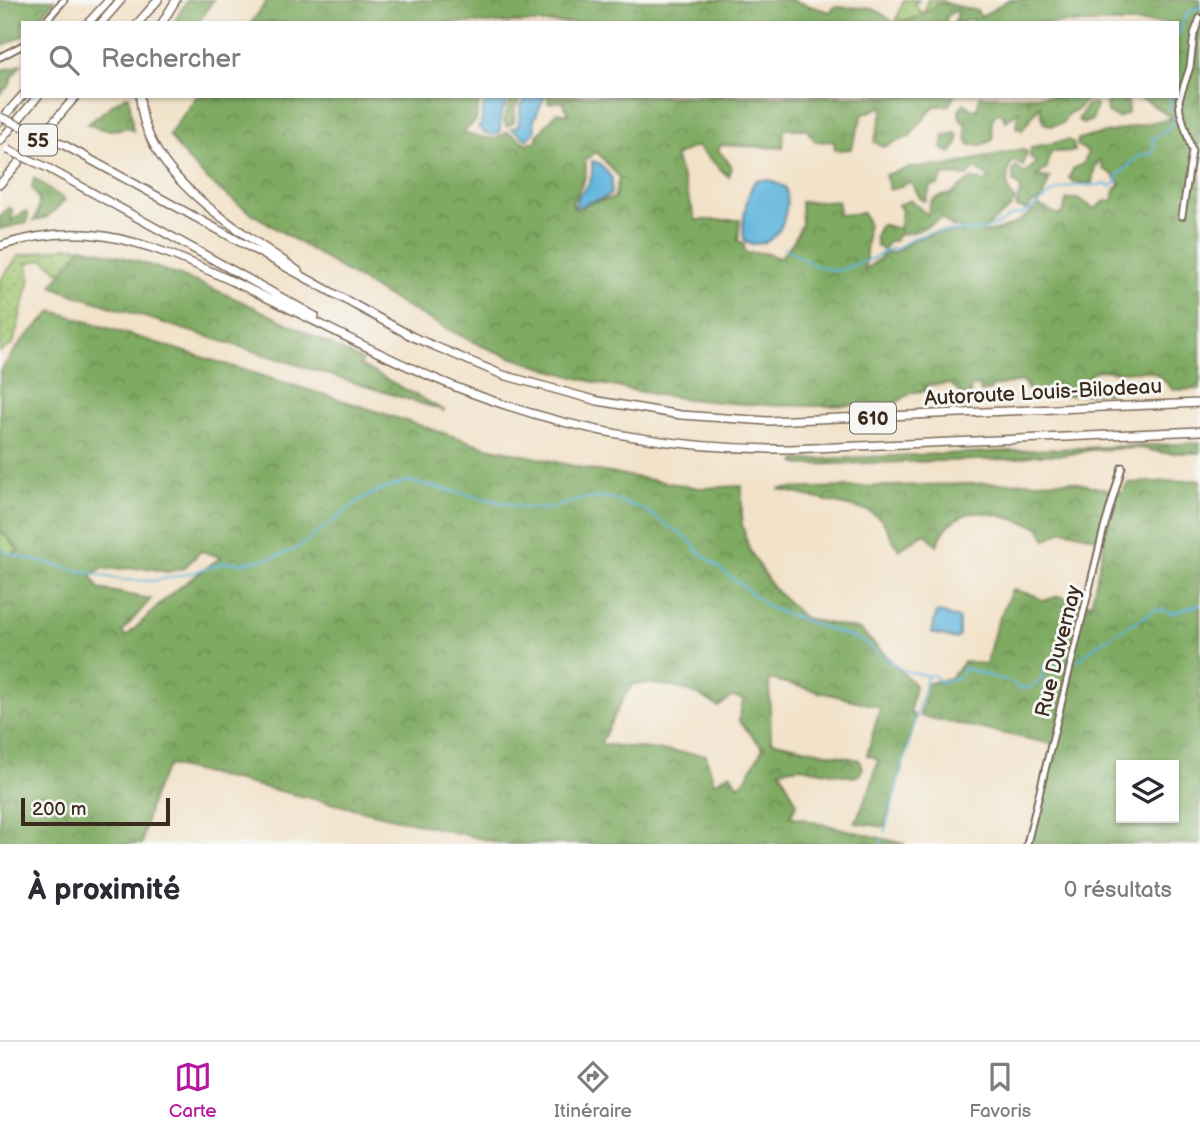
<!DOCTYPE html>
<html lang="fr">
<meta charset="utf-8">
<style>
:root{--surface:#fff;--page:#f7f7f7;--text:#2b2b33;--muted:#7c7c81;--line:#e1e1e2;--accent:#b5179e}
body{margin:0;font-family:"Balsamiq Sans",sans-serif;background:var(--page);color:var(--text)}
.controls{position:absolute;right:21px;bottom:21px;display:grid;overflow:hidden;border-radius:0px;box-shadow:0 2px 5px #0004}
.controls button{width:63px;height:63px;display:grid;place-items:center;padding:0;border:0;border-bottom:2px solid var(--line);background:var(--surface);color:var(--text);font:35px sans-serif}
.scale{position:absolute;left:21px;bottom:18px;width:149px;box-sizing:border-box;padding-left:7px;border:4px solid #3b2a1e;border-top:0;font-size:19px;line-height:24px;white-space:nowrap;color:#3b2a1e;-webkit-text-stroke:5px #f6f6f2;paint-order:stroke}
.list{margin:0;padding:0;list-style:none}
h2{display:flex;justify-content:space-between;align-items:center;height:91px;margin:0;padding:0 28px;font-size:30px}
h2 small{font-size:23px;font-weight:400;color:var(--muted)}
.icon{flex:none;width:38px;height:38px;fill:none;stroke:currentColor;stroke-width:2;stroke-linecap:round;stroke-linejoin:round}
.map{position:relative;flex:none;width:1200px;height:844px;overflow:hidden}
.search{position:absolute;background:var(--surface);box-shadow:0 2px 5px #0004;left:21px;right:21px;top:21px;height:77px;display:flex;align-items:center;gap:18px;box-sizing:border-box;padding:0 24px;border-radius:0px;color:var(--muted);font-size:26px}
.sheet{height:196px;background:var(--surface)}
nav{display:flex;justify-content:space-around;align-items:center;box-sizing:border-box;height:98px;border-top:2px solid var(--line);background:var(--surface);font-size:19px;color:var(--muted)}
nav a{display:grid;justify-items:center;gap:4px}
nav .on{color:var(--accent)}
.map>svg:first-child{display:block}
</style>
<div class="map">
<svg width="1200" height="844" viewBox="0 0 1200 844">
<defs>
<pattern id="grass-dots" width="8" height="8" patternUnits="userSpaceOnUse" patternTransform="scale(1.75)"><rect width="8" height="8" fill="#9fc570"/><path d="M2 2h.1M6 6h.1" fill="none" stroke="#83a05b" stroke-width="1.8" stroke-linecap="round"/></pattern>
<pattern id="forest-crowns" width="20" height="18" patternUnits="userSpaceOnUse" patternTransform="scale(1.75)"><rect width="20" height="18" fill="#7faa62"/><path d="M2 6a3 3 0 1 1 6 0M12 15a3 3 0 1 1 6 0" fill="none" stroke="#698b50"/></pattern>
</defs>
<rect width="100%" height="100%" fill="#f6f6f2"/>
<filter id="ink" filterUnits="userSpaceOnUse"><feTurbulence type="fractalNoise" baseFrequency=".0143" numOctaves="2"/><feDisplacementMap in="SourceGraphic" scale="14" xChannelSelector="R" yChannelSelector="G"/><feConvolveMatrix kernelMatrix="1 2 1 2 8 2 1 2 1" color-interpolation-filters="sRGB"/></filter>
<filter id="wash" filterUnits="userSpaceOnUse"><feTurbulence type="fractalNoise" baseFrequency=".00686" numOctaves="4" result="noise"/><feDisplacementMap in="SourceGraphic" scale="28" xChannelSelector="R" yChannelSelector="G"/><feGaussianBlur stdDeviation="1.57" result="paint"/><feColorMatrix in="noise" values="0 0 0 0 0 0 0 0 0 0 0 0 0 0 0 0 0 1.4 0 .05"/><feComposite in="paint" operator="in"/></filter>
<g filter="url(#wash)">
<rect width="100%" height="100%" fill="#f2e2c9"/>
<!-- grass -->
<path fill="url(#grass-dots)" stroke="#6d7847" stroke-width="2" d="M904,0H919L914,4L921,13L926,9L927,0H941L949,4H937L922,16L895,23Z
M69,247H82L61,274L44,259L27,263L30,279L13,344L0,352V280L19,256Z
M0,529L19,551L10,556L0,548Z"/>
<!-- forest -->
<path fill="url(#forest-crowns)" stroke="#5d6a40" stroke-width="2" fill-rule="evenodd" d="M0,0H55L36,23H23V36L0,47Z
M187,0H213L198,23H174Z
M268,0H791L830,12L835,7C863,9 872,2 893,23H251Z
M1008,0H1200V389L1173,390C1168,385 1163,378 1156,374C1145,368 1134,372 1122,372C1109,373 1099,365 1089,376V381L1109,393L1032,397L1023,381L993,386L990,390L981,392L979,385L970,387L971,395L963,396L951,384L926,385V391C921,392 915,391 910,394C903,397 900,403 892,403C776,411 658,404 547,369C525,362 503,355 482,346C425,319 369,287 316,253C262,220 204,189 169,135L197,96H480L476,120L465,131V134L495,139L508,132L527,144L538,140L537,136L557,112L569,114L562,101L548,103V96H954L949,105L934,106L909,137L884,147L874,142L884,106L863,114L851,149L835,150L834,141L816,142L806,129H784L783,148L721,145L718,150L731,165L729,177L696,146L675,156L696,220H740L738,241L743,243L746,253H764L780,258L793,242L802,224L801,202L838,201L839,215L863,213L868,223L865,270L886,253L895,252L913,240L935,233L962,232L960,227L953,228L942,218C930,223 915,236 900,233L895,241H889L883,250L877,246L875,236L881,224L899,229L902,211L898,205L911,200L927,215L931,201L938,197L951,194L972,178L984,182L990,178L975,168L967,176L943,175L938,185L931,186L925,201L921,200L911,182L890,190L885,175L913,167L946,166L1022,149L1027,152L1023,166L1012,160C1007,174 1003,188 1015,200L1009,209L983,230V233C1003,231 1025,221 1038,205L1059,215L1064,211L1066,200C1078,196 1084,202 1094,209L1105,201H1113L1115,190L1121,184L1112,174L1103,169L1100,160L1094,170L1092,183H1074L1069,178L1073,169L1084,163L1088,152L1077,145L1078,139L1172,118L1145,100L1131,96H1177V23H973V19L963,21L964,23H954L958,13L955,11L948,15L945,23H898L922,16L937,4H949L977,11L981,17ZM597,152L619,177L615,196L614,198L588,203L578,210L574,208L572,203C580,187 589,179 585,160Z
M22,63L11,79L10,85L1,93L0,70L15,67Z
M126,96H129L133,131L128,127C115,132 101,130 88,124L113,104Z
M513,96H523L515,107L514,122L506,126L504,119Z
M980,96H1029L1028,101L1032,96H1089L1077,110L1069,113L1063,123L1051,126L1044,123L1040,106L1022,130L1016,127L1019,111L1006,121L1000,112C987,118 993,128 993,140L981,145H969L966,138V125L960,119L959,111L964,103L971,109L977,110Z
M1112,97L1128,102V113L1118,118L1107,113L1106,104Z
M1093,103L1096,106L1092,120L1082,124L1078,120L1086,106Z
M954,133L958,135V144L951,153L942,149L944,136Z
M1068,140L1073,143L1075,151L1052,152L1049,156L1047,169L1036,176L1050,178L1041,201L1031,204L1028,210L1017,208L1016,206L1021,188L1013,181V170L1016,166L1024,174L1036,163L1030,157L1031,147Z
M34,178L65,200L47,217L34,221C40,209 42,199 32,188Z
M9,207L13,211L11,221L26,211L28,213L27,223L0,229V217Z
M82,247C186,269 269,314 363,361L360,365L445,411L71,294L52,286Z
M53,311L351,403L483,446L592,470L700,488L742,486V524L749,549L772,587L804,618L860,630L915,685L910,712L916,717L885,827L855,823L871,786L878,759L867,755L880,707L769,679L771,741L859,760L863,768L859,775L854,777L800,767L780,770L797,804L790,816L905,844H504L169,765C153,788 146,816 142,844H0V548L10,555L19,551L0,529V371L22,341ZM201,551L221,557L172,593L126,637L122,632L151,599L99,589L91,575L101,569L148,568L167,572L184,568ZM633,684C663,682 695,689 718,707L732,697L743,699L739,721L763,748L745,780L739,786L730,773L714,783L706,755L600,744L623,699Z
M1200,443V453H1164L1140,448L1090,450L1066,455H1036L1012,459L800,465L795,463L797,460Z
M1200,480V844H1031L1057,745L920,716L928,683L950,678L964,662L986,664L996,626L1012,590L1034,595L1043,601L1059,596L1091,604L1105,540L1064,530L1046,540L1039,527C998,516 958,494 937,545L925,533L899,550L882,520L869,511L778,489L1070,481L1121,493L1128,483ZM1121,765H1174V818H1121Z"/>
<!-- water -->
<path fill="#61b5dd" stroke="#4e707e" stroke-width="2" d="M485,96H508L506,105L501,114L500,132L494,135L483,132L478,127L481,125Z
M528,96H545L534,120L535,132L527,140L511,128L518,127L521,106Z
M592,161L599,163L612,178L611,194C602,201 588,200 578,207L575,206C578,186 595,192 592,161Z
M756,180H769L785,187C789,197 787,205 785,215C780,236 768,247 746,243C739,232 747,190 756,180Z
M939,612L959,619V636L956,639L932,633L936,613Z"/>
<g fill="none" stroke-linecap="round" stroke-linejoin="round">
<!-- stream -->
<path stroke="#61b5dd" stroke-width="2" d="M1183,20L1190,11L1200,7
M1177,36L1183,23
M1169,96L1170,111
M784,248L814,265L837,271L871,259L890,249H896L913,238L932,232L983,230L999,224L1012,215C1034,216 1042,194 1063,188C1076,184 1093,187 1107,184L1110,187L1118,181L1117,176L1139,156L1151,154L1154,146L1152,138H1155L1173,124L1174,117
M0,548L7,553L28,559L121,580L153,581L191,573L227,562L242,563L272,558L296,549L359,501L381,490L408,481L526,508L546,509L583,499L607,497L643,509L687,538L698,551L770,608L864,642L902,670L928,676L934,675L940,682L960,677L963,668L1008,681L1020,688H1029L1041,681L1044,666L1065,658
M1077,661L1101,642L1157,609L1173,613L1200,604
M885,831L927,677
M881,844L883,838"/>
</g>
</g>
<g filter="url(#ink)">
<g fill="none" stroke-linecap="round" stroke-linejoin="round">
<!-- minor casing -->
<g stroke="#7b6a5a" stroke-width="9">
<path id="minor" d="M44,23L64,0
M0,57L23,45
M1182,216L1192,151L1180,111L1179,100L1190,67L1194,34L1200,18
M1027,844L1103,532L1122,467"/>
</g>
<!-- highway casing -->
<g stroke="#7b6a5a" stroke-width="10">
<path id="highway" d="M88,23L109,0
M101,23L121,0
M138,23L158,0
M162,23L176,0
M140,96C143,178 239,228 298,271
M0,121L23,95
M0,141L38,96
M64,145L413,337L503,375L598,401L681,415L768,421L1200,403
M46,167L315,316
M0,184L76,96
M0,246C33,235 69,231 104,236C150,243 193,263 234,282C314,319 391,363 474,394C575,432 683,450 790,449L1200,431"/>
</g>
<!-- minor -->
<use href="#minor" stroke="#fff" stroke-width="5"/>
<!-- highway -->
<use href="#highway" stroke="#fff" stroke-width="7"/>
<!-- highway-bridge casing -->
<g stroke="#7b6a5a" stroke-width="10" stroke-linecap="butt">
<path id="highway-bridge" d="M0,117L64,145
M8,150L46,167"/>
</g>
<!-- highway-bridge -->
<use href="#highway-bridge" stroke="#fff" stroke-width="7"/>
</g>
</g>
<g text-anchor="middle" stroke-width="6" stroke-linejoin="round" paint-order="stroke">
<!-- shield labels -->
<g fill="#f6f6f2" stroke="#73675e" stroke-width="2">
<rect x="19" y="124.5" width="38" height="31" rx="5"/>
<rect x="850" y="402.5" width="46" height="31" rx="5"/>
</g>
<g font-size="19" font-weight="bold" fill="#3b2a1e">
<text x="38" y="147">55</text>
<text x="873" y="425">610</text>
</g>
<!-- street labels -->
<g font-size="21" fill="#3b2a1e" stroke="#f6f6f2">
<text transform="translate(1043 392) rotate(-3)" y="7">Autoroute Louis-Bilodeau</text>
<text transform="translate(1058 651) rotate(-76)" y="7">Rue Duvernay</text>
</g>
</g>
</svg>
<div class="controls">
<button><svg class="icon" aria-label="layers" viewBox="0 0 24 24"><path d="M12 4l9 5-9 5-9-5zM3 14l9 5 9-5"/></svg></button>
</div>
<div class="scale">200 m</div>
<div class="search"><svg class="icon" aria-label="search" viewBox="0 0 24 24"><circle cx="10" cy="10" r="6"/><path d="M15 15l6 6"/></svg>Rechercher</div>
</div>
<section class="sheet">
<h2>À proximité<small>0 résultats</small></h2>
<ul class="list">
</ul>
</section>
<nav>
<a class="on"><svg class="icon" aria-label="map" viewBox="0 0 24 24"><path d="M3 6l6-2 6 2 6-2v14l-6 2-6-2-6 2zM9 4v14M15 6v14"/></svg>Carte</a>
<a><svg class="icon" aria-label="directions" viewBox="0 0 24 24"><path d="M12 3l9 9-9 9-9-9zM9 14v-3h6M13 9l2 2-2 2"/></svg>Itinéraire</a>
<a><svg class="icon" aria-label="saved" viewBox="0 0 24 24"><path d="M7 4h10v16l-5-4-5 4z"/></svg>Favoris</a>
</nav>
